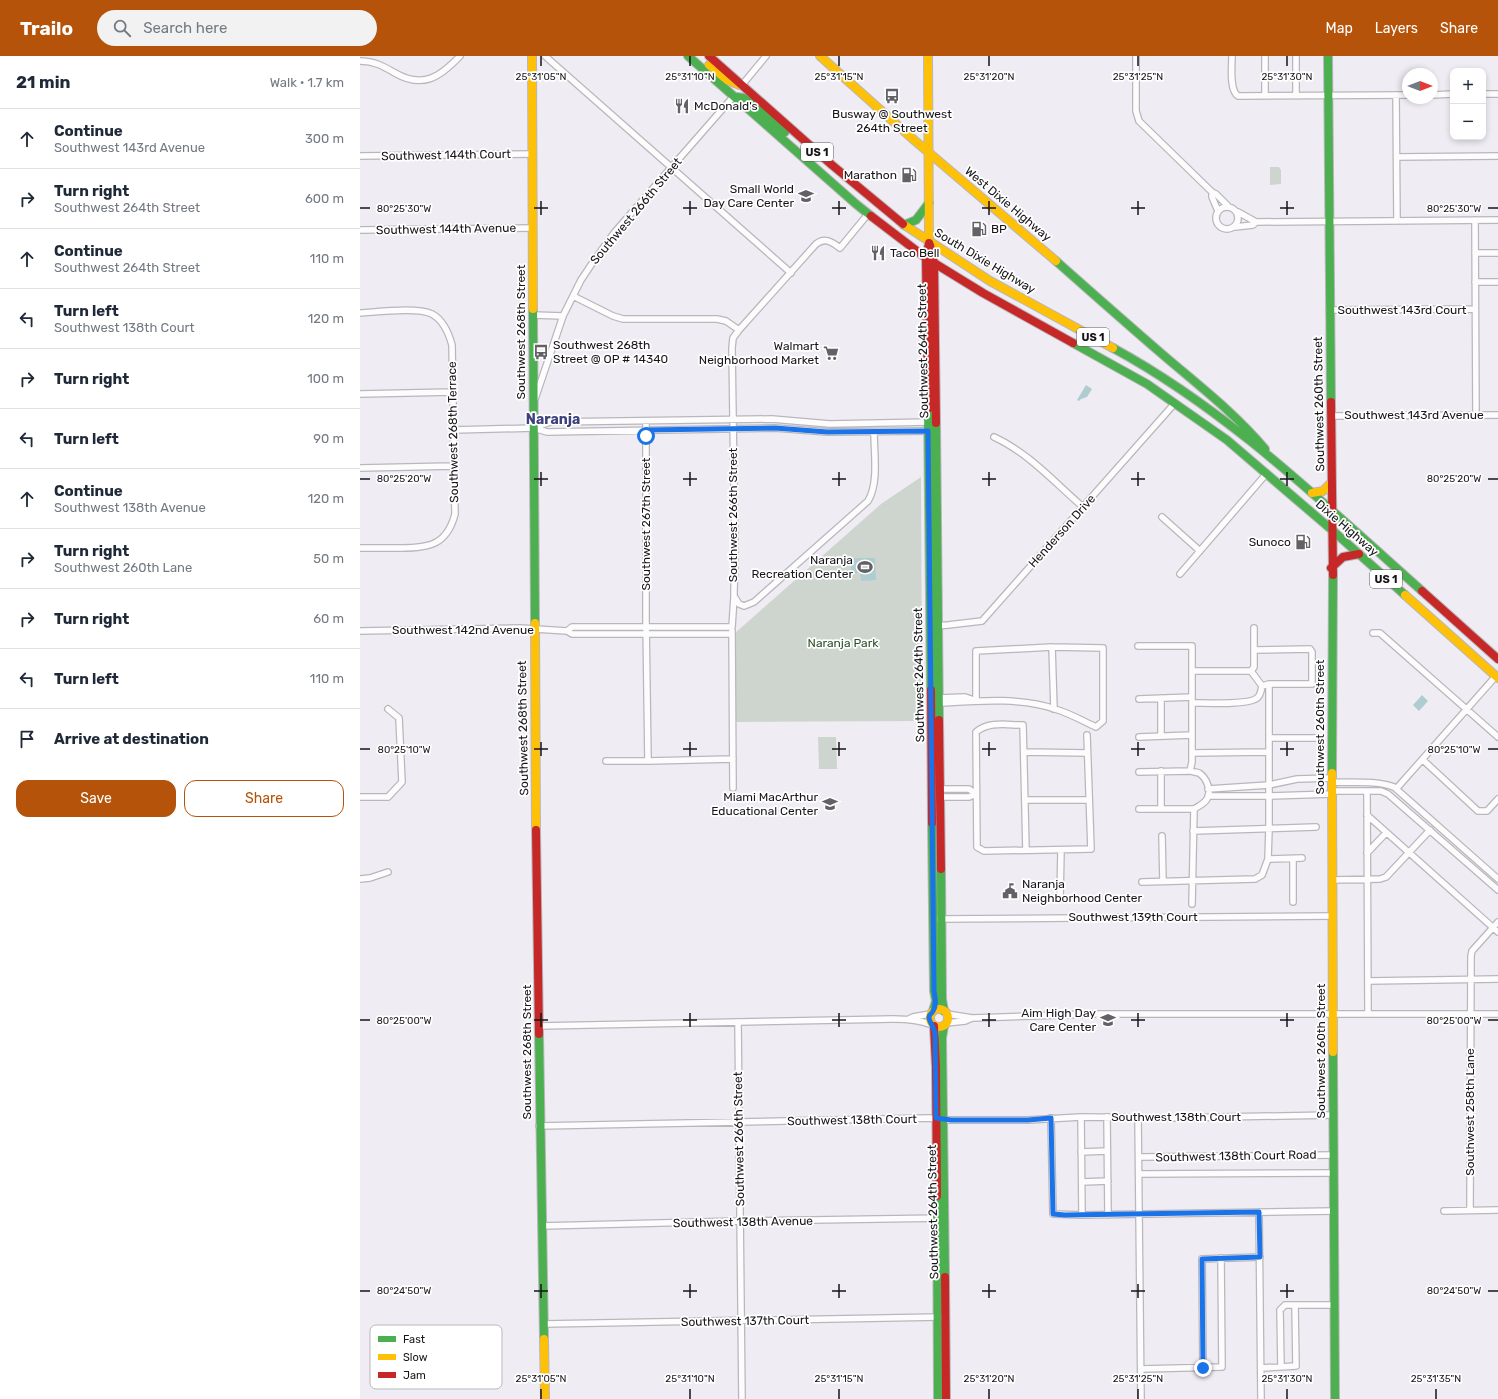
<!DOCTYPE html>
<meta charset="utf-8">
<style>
:root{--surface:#fff;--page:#f2f2f3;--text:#1f2937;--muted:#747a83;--line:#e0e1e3;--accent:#b45309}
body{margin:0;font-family:Rubik,sans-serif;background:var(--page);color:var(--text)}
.controls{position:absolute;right:12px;top:12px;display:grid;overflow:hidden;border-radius:8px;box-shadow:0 2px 6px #0003}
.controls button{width:36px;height:36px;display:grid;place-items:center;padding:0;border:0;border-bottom:1px solid var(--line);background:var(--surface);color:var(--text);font:20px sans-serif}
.compass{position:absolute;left:1042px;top:12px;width:36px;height:36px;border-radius:50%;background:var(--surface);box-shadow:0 2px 6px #0003;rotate:90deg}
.stop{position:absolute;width:12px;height:12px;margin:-9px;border:3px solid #1a73e8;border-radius:50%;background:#fff}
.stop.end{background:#1a73e8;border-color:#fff;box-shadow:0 1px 4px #0008}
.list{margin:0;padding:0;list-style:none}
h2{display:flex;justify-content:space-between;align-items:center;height:52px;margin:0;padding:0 16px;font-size:17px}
h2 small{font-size:13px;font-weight:400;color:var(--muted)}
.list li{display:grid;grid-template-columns:26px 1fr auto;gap:12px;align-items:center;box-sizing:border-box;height:60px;padding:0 16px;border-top:1px solid var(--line)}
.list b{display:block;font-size:15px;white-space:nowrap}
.list p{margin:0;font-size:13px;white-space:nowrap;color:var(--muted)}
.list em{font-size:13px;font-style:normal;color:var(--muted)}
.actions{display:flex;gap:8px;padding:12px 16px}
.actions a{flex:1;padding:9px 0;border:1px solid var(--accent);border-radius:12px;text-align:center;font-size:14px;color:var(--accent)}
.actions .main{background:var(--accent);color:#fff}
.icon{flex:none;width:22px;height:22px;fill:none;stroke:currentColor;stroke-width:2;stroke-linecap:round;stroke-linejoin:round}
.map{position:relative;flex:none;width:1138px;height:1343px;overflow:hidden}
header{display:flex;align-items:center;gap:24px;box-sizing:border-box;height:56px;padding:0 20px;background:var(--accent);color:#fff}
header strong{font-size:19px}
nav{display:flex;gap:22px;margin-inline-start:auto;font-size:14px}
.search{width:280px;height:36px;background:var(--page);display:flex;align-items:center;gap:10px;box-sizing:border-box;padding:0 14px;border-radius:22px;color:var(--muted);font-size:15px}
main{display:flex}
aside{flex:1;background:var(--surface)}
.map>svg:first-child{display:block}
</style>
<header>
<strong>Trailo</strong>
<div class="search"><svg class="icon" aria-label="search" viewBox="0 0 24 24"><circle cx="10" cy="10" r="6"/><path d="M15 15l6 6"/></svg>Search here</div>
<nav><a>Map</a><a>Layers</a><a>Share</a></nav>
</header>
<main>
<aside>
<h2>21 min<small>Walk · 1.7 km</small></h2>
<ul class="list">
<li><svg class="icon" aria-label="ahead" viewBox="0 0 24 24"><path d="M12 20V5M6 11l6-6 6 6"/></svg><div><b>Continue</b><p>Southwest 143rd Avenue</p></div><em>300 m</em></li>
<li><svg class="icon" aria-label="right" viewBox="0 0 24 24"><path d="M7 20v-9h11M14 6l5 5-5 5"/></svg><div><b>Turn right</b><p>Southwest 264th Street</p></div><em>600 m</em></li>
<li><svg class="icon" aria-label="ahead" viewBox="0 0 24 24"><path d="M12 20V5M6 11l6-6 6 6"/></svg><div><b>Continue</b><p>Southwest 264th Street</p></div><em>110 m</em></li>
<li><svg class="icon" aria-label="left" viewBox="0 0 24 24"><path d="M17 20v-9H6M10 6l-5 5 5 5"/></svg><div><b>Turn left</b><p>Southwest 138th Court</p></div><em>120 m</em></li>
<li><svg class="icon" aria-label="right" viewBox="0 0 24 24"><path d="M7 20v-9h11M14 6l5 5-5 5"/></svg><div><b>Turn right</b></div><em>100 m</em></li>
<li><svg class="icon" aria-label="left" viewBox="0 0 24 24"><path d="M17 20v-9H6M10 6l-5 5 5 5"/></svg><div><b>Turn left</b></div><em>90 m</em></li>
<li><svg class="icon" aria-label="ahead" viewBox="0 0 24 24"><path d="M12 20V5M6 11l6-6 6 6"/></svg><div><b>Continue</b><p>Southwest 138th Avenue</p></div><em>120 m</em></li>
<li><svg class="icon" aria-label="right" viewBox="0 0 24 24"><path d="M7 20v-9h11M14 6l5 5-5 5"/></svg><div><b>Turn right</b><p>Southwest 260th Lane</p></div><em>50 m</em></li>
<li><svg class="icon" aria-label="right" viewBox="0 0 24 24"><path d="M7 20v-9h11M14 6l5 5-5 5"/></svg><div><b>Turn right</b></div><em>60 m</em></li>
<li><svg class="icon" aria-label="left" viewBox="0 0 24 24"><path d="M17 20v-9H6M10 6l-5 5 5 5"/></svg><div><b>Turn left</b></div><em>110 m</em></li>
<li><svg class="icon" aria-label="arrive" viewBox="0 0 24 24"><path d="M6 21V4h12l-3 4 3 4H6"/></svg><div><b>Arrive at destination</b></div></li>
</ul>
<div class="actions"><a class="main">Save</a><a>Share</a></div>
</aside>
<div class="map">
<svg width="1138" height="1343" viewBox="0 0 1138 1343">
<rect width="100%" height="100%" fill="#efecf4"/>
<!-- park -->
<path fill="#cdd5ce" d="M910,111H919L921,114V128L910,129Z
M561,421L562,665L376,666L375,577L521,448Z
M458,681H476L477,713H459Z"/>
<!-- water -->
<path fill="#afcdd0" d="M726,329L732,333L727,341L721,343L719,345L717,344Z
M491,502H515L516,524L501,525L500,517H491Z
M1062,639L1068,645L1059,655L1053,649Z"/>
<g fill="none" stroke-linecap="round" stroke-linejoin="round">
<!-- street casing -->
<g stroke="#b9b6bc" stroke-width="8">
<path id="street" d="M185,0L431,217
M776,0V55L779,65L852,136L856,138L868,150
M872,0C872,10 869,34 878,40L1048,39
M905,0V40
M936,0V40
M0,5C14,5 23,10 35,17C63,33 80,21 100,0
M382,29L406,0
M1123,38H1138
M1036,39L1037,165
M1072,39L1093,38
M0,100L173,98
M1037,101L1138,100
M852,136V141L858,155
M856 162a11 11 0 1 1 22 0a11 11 0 1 1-22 0Z
M878,156L896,166
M508,158L480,192C472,186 465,181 456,188L379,274L373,282L372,292L375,499L374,535V540L379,548L384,550L394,546L508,445C519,427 514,397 514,376
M1115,164L1116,359
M875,171L893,169L896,166L1138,164
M0,174L173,172
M1115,197H1138
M1115,226H1138
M213,240L253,260L263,263H357L366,265L379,274
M969,254L1115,253
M0,257C18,256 57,251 72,258C83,264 89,278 92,289L95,458C87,489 69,492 41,492C27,492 14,492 0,492
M173,259L203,260
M0,338L93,336
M175,343L203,260L221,224L233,206L254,177L373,41
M970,360L1138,359
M174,372L190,366L412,363L470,368L570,366
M93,374L174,372L187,376L415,372L467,376L570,375
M634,381C669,397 695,427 723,451
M0,412L94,410
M802,461L840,495
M820,518L907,417
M575,570L588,569L622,565L815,347
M0,575L160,572L207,575
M372,575L373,732
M1013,577H1020L1138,681
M372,578H212L207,575L212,571H372L374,541
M778,590H832V706L830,715
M692,591L694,653
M894,594L950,593L952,596V628H909L902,630
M832,615H891
M891,615L894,611V572
M579,642L605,641L614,644
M779,643L832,641
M579,647C616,645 659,641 695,653C709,657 723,665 736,671L743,665V592L692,591L616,595V644
M832,647C844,647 890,649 897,642C901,639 901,634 902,630L891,615
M801,680V642
M779,681L832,679
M910,682H956
M664,696L727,697
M832,697L909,696
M1063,704L1118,755H1127L1138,743
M246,705H288L286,565V365
M288,705L373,703
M779,716L830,715C833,716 837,716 839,717C847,722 852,736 847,743C844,748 839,750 834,753H779
M972,726C990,727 1017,724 1034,731L1138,823
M1037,732L1136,620
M580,733H609L616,738
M848,733L909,729L937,723L972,722
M972,735H1021L1028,738L1138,834
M1007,735L1008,957
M848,740H909L972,738
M0,741H28L42,726L39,662L28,653
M580,741H609L616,738
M665,744H729
M801,753V715
M1007,759L1138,876
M833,775L956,771
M802,780L803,826
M666,794L663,669C647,669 629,665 616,676L617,791L624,795L731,793L727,679
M1007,797L1026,777
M908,803L942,802
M933,803V846
M0,823L10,822L28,816
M972,824L1020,823L1026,821L1070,774
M782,826L895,823L902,819L908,803L909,773V628
M700,843L701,794
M832,848L834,753
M579,863L972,860
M1008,925L1138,923
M587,958L612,962L730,958H1138
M549,963L553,961L570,958
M378,966L382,1343
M586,967L605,965L612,962
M179,970L533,963C545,963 561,964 572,969
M721,1061L722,1159
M747,1061L748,1159
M778,1061L781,1343
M691,1062L693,1158L722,1159L974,1155
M179,1070L569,1062L584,1064H668L721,1061L810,1062L973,1059
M721,1096L747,1095
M780,1101L973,1099
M780,1118L973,1117
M722,1126L748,1125
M1110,1154L1111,900L1112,895L1138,866
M1084,1155L1138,1154
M899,1156L901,1343
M181,1170L380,1165L585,1162
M184,1268L580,1261
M921,1311L920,1254L925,1249H974
M843,1312L842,1203L900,1201
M901,1312L936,1310L935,1249
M781,1313L862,1311L861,1202"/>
</g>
<!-- fast casing -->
<g stroke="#b9b6bc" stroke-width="10">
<path id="fast" d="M328,0L496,148L511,160
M968,0L971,346
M377,41L384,42L390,46L425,76
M544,169L556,164L569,147
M696,205C731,236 766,267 802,298C837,328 875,357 905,393
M173,253L175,567
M713,287L787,328L867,384L972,474L1045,539
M753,292C869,355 964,448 1062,535
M568,353L571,634
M576,367L579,664
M972,717L973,519
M572,767L574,935L576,945L573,955
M581,813L582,943L584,955
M584,970L582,982L585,1221
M179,978L184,1283
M973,996L975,1343
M577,1140L578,1343"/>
</g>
<!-- slow casing -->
<g stroke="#b9b6bc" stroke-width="10">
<path id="slow" d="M172,0L173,253
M460,0L554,84L696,205
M568,0L569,187
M349,9L367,24L380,29
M543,168L630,225L753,292
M952,437L963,435L972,426
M1045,539L1138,622
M175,567L176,774
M972,717L973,996
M570 962a9 9 0 1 1 18 0a9 9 0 1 1-18 0Z
M184,1283L185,1343"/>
</g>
<!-- jam casing -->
<g stroke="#b9b6bc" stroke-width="10">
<path id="jam" d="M349,0L472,109L543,168
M511,160L566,202L623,237L713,287
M570,189L574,207L576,367
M971,346L973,519
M568,353L566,202L569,187
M971,512L983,501L999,498
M1062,535L1138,603
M571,634L572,767
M579,664L581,813
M176,774L179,978
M574,970L576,1011L577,1140
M585,1221L586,1343"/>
</g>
<!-- street -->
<use href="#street" stroke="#fdfcfd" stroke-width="5.5"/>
<!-- fast -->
<use href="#fast" stroke="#4caf50" stroke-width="8"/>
<!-- slow -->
<use href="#slow" stroke="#ffc107" stroke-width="8"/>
<!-- jam -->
<use href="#jam" stroke="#c62828" stroke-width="8"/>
</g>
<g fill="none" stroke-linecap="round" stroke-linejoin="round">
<!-- route -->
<path stroke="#1a73e8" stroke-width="5" d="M286,380V374L415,372L467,376L568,375L574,935C575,942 577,949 573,955C571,959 570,957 569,961C569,966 574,971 575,977L576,1062L591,1064H668L691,1062L693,1158L705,1159L899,1156L900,1201L842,1203L843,1312"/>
</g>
<!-- ticks -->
<path fill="none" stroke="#17151a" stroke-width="1.5" d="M181,0V10M330,0V10M479,0V10M629,0V10M778,0V10M927,0V10M181,145V159M330,145V159M479,145V159M629,145V159M778,145V159M927,145V159M0,152H10M174,152H188M323,152H337M472,152H486M622,152H636M771,152H785M920,152H934M1128,152H1138M181,416V430M330,416V430M479,416V430M629,416V430M778,416V430M927,416V430M0,423H10M174,423H188M323,423H337M472,423H486M622,423H636M771,423H785M920,423H934M1128,423H1138M181,686V700M330,686V700M479,686V700M629,686V700M778,686V700M927,686V700M0,693H10M174,693H188M323,693H337M472,693H486M622,693H636M771,693H785M920,693H934M1128,693H1138M181,957V971M330,957V971M479,957V971M629,957V971M778,957V971M927,957V971M0,964H10M174,964H188M323,964H337M472,964H486M622,964H636M771,964H785M920,964H934M1128,964H1138M181,1228V1242M330,1228V1242M479,1228V1242M629,1228V1242M778,1228V1242M927,1228V1242M0,1235H10M174,1235H188M323,1235H337M472,1235H486M622,1235H636M771,1235H785M920,1235H934M1128,1235H1138M181,1333V1343M330,1333V1343M479,1333V1343M629,1333V1343M778,1333V1343M927,1333V1343M1076,1333V1343"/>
<!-- icons -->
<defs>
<g id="bus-bare" transform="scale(1.2)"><path d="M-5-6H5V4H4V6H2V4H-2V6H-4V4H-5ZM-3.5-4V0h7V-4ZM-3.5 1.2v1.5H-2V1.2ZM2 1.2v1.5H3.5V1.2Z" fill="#636066" stroke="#fff" stroke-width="2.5" paint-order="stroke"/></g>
<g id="restaurant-bare" transform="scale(1.2)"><path d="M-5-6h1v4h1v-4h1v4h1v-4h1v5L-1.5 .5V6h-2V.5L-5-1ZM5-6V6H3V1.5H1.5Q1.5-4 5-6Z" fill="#636066" stroke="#fff" stroke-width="2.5" paint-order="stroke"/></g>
<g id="fuel-bare" transform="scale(1.2)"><path d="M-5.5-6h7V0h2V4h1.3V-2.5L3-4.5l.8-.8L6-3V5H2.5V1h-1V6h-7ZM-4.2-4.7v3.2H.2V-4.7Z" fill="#636066" stroke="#fff" stroke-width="2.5" paint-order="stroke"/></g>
<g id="school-bare" transform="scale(1.2)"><path d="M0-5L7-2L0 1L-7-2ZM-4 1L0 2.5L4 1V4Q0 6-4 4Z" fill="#636066" stroke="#fff" stroke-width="2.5" paint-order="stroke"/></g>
<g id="supermarket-bare" transform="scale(1.2)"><path d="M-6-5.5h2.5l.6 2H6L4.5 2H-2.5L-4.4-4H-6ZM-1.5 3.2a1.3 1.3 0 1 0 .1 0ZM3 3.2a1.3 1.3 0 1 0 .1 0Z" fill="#636066" stroke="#fff" stroke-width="2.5" paint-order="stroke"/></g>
<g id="stadium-bare" transform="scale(1.2)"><path d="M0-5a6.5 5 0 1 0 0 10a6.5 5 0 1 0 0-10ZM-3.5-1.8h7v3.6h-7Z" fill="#636066" stroke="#fff" stroke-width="2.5" paint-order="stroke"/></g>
<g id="civic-bare" transform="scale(1.2)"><path d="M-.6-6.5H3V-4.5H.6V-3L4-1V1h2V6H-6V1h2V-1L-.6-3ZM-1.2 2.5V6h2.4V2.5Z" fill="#636066" stroke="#fff" stroke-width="2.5" paint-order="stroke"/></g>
</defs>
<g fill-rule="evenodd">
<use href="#bus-bare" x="532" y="40"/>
<use href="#restaurant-bare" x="322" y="50"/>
<use href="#fuel-bare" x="549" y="119"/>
<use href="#school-bare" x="446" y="140"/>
<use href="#fuel-bare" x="619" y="173"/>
<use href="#restaurant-bare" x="518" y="197"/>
<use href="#bus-bare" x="181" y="296"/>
<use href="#supermarket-bare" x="471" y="297"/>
<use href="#fuel-bare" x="943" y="486"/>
<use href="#stadium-bare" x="505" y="511"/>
<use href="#school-bare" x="470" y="748"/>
<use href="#civic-bare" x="650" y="835"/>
<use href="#school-bare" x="748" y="964"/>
</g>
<g text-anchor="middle" stroke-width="3.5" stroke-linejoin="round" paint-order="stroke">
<!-- shield labels -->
<g fill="#fff" stroke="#5d5b5f" stroke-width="1">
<rect x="441" y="87" width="32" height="18" rx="3"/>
<rect x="717" y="272" width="32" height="18" rx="3"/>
<rect x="1010" y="514" width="32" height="18" rx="3"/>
</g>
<g font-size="11" font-weight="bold" fill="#17151a">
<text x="457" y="100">US 1</text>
<text x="733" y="285">US 1</text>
<text x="1026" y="527">US 1</text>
</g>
<!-- poi labels -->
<g font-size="12" fill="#17151a" stroke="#fff" text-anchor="end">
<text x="334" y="54" text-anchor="start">McDonald's</text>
<text x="532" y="62" text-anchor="middle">Busway @ Southwest<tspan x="532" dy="14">264th Street</tspan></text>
<text x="537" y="123">Marathon</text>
<text x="434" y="137">Small World<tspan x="434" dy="14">Day Care Center</tspan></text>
<text x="631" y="177" text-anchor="start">BP</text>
<text x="530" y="201" text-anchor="start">Taco Bell</text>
<text x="193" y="293" text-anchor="start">Southwest 268th<tspan x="193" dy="14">Street @ OP # 14340</tspan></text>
<text x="459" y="294">Walmart<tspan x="459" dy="14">Neighborhood Market</tspan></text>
<text x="931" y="490">Sunoco</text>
<text x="493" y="508">Naranja<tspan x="493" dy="14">Recreation Center</tspan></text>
<text x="458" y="745">Miami MacArthur<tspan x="458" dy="14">Educational Center</tspan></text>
<text x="662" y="832" text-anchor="start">Naranja<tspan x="662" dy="14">Neighborhood Center</tspan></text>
<text x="736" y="961">Aim High Day<tspan x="736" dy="14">Care Center</tspan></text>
</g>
<!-- street labels -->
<g font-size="12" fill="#17151a" stroke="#fff">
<text transform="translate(86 99) rotate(-1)" y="4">Southwest 144th Court</text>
<text transform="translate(648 148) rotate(40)" y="4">West Dixie Highway</text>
<text transform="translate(276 155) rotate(-50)" y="4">Southwest 266th Street</text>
<text transform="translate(86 173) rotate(-1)" y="4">Southwest 144th Avenue</text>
<text transform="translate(625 205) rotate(31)" y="4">South Dixie Highway</text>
<text x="1042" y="258">Southwest 143rd Court</text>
<text transform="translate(161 276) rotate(-90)" y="4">Southwest 268th Street</text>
<text transform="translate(563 295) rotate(-91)" y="4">Southwest 264th Street</text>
<text transform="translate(959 348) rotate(-91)" y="4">Southwest 260th Street</text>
<text x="1054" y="363">Southwest 143rd Avenue</text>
<text transform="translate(93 376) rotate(-91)" y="4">Southwest 268th Terrace</text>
<text transform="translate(373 459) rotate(-90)" y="4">Southwest 266th Street</text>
<text transform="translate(286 468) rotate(-90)" y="4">Southwest 267th Street</text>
<text transform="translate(987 472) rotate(41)" y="4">Dixie Highway</text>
<text transform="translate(702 475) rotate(-48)" y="4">Henderson Drive</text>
<text x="103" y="578">Southwest 142nd Avenue</text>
<text transform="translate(559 619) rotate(-91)" y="4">Southwest 264th Street</text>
<text transform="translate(960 671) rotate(-90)" y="4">Southwest 260th Street</text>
<text transform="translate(163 672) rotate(-91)" y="4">Southwest 268th Street</text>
<text x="773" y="865">Southwest 139th Court</text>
<text transform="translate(961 995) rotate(-90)" y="4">Southwest 260th Street</text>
<text transform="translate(167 996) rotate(-90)" y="4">Southwest 268th Street</text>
<text transform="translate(1110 1056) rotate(-90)" y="4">Southwest 258th Lane</text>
<text x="816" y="1065">Southwest 138th Court</text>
<text transform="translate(492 1064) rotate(-1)" y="4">Southwest 138th Court</text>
<text transform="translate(379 1083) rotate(-91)" y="4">Southwest 266th Street</text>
<text transform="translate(876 1100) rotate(-1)" y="4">Southwest 138th Court Road</text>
<text transform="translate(573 1156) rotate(-91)" y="4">Southwest 264th Street</text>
<text transform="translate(383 1166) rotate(-1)" y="4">Southwest 138th Avenue</text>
<text transform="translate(385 1265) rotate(-1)" y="4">Southwest 137th Court</text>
</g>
<!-- park labels -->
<g font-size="12" fill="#2c4e25" stroke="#fff">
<text x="483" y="591">Naranja Park</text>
</g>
<!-- quarter labels -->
<g font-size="14" font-weight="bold" fill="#3c417d" stroke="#fff">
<text x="193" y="368">Naranja</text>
</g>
</g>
<!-- legend -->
<rect x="10" y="1269" width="132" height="64" rx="6" fill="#fff" stroke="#b9b9ba" stroke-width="1"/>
<rect x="18" y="1280" width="18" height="6" fill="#4caf50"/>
<rect x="18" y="1298" width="18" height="6" fill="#ffc107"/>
<rect x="18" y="1316" width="18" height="6" fill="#c62828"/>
<g font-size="11" fill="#17151a">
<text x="43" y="1287">Fast</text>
<text x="43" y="1305">Slow</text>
<text x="43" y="1323">Jam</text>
</g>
<g font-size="10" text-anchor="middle" fill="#17151a" stroke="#fff" stroke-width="3.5" stroke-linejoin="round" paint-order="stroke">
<text x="181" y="24">25°31'05"N</text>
<text x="330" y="24">25°31'10"N</text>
<text x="479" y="24">25°31'15"N</text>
<text x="629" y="24">25°31'20"N</text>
<text x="778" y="24">25°31'25"N</text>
<text x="927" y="24">25°31'30"N</text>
<text x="1094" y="156">80°25'30"W</text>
<text x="44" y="156">80°25'30"W</text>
<text x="1094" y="426">80°25'20"W</text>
<text x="44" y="426">80°25'20"W</text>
<text x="1094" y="697">80°25'10"W</text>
<text x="44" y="697">80°25'10"W</text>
<text x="1094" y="968">80°25'00"W</text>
<text x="44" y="968">80°25'00"W</text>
<text x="1094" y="1238">80°24'50"W</text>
<text x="44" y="1238">80°24'50"W</text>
<text x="181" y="1326">25°31'05"N</text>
<text x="330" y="1326">25°31'10"N</text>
<text x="479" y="1326">25°31'15"N</text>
<text x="629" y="1326">25°31'20"N</text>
<text x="778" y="1326">25°31'25"N</text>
<text x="927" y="1326">25°31'30"N</text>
<text x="1076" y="1326">25°31'35"N</text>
</g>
</svg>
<div class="controls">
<button>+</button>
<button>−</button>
</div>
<svg class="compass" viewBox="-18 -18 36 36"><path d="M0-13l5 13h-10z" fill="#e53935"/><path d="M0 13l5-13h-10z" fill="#747a83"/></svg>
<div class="stop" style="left:286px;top:380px"></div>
<div class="stop end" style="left:843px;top:1312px"></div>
</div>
</main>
